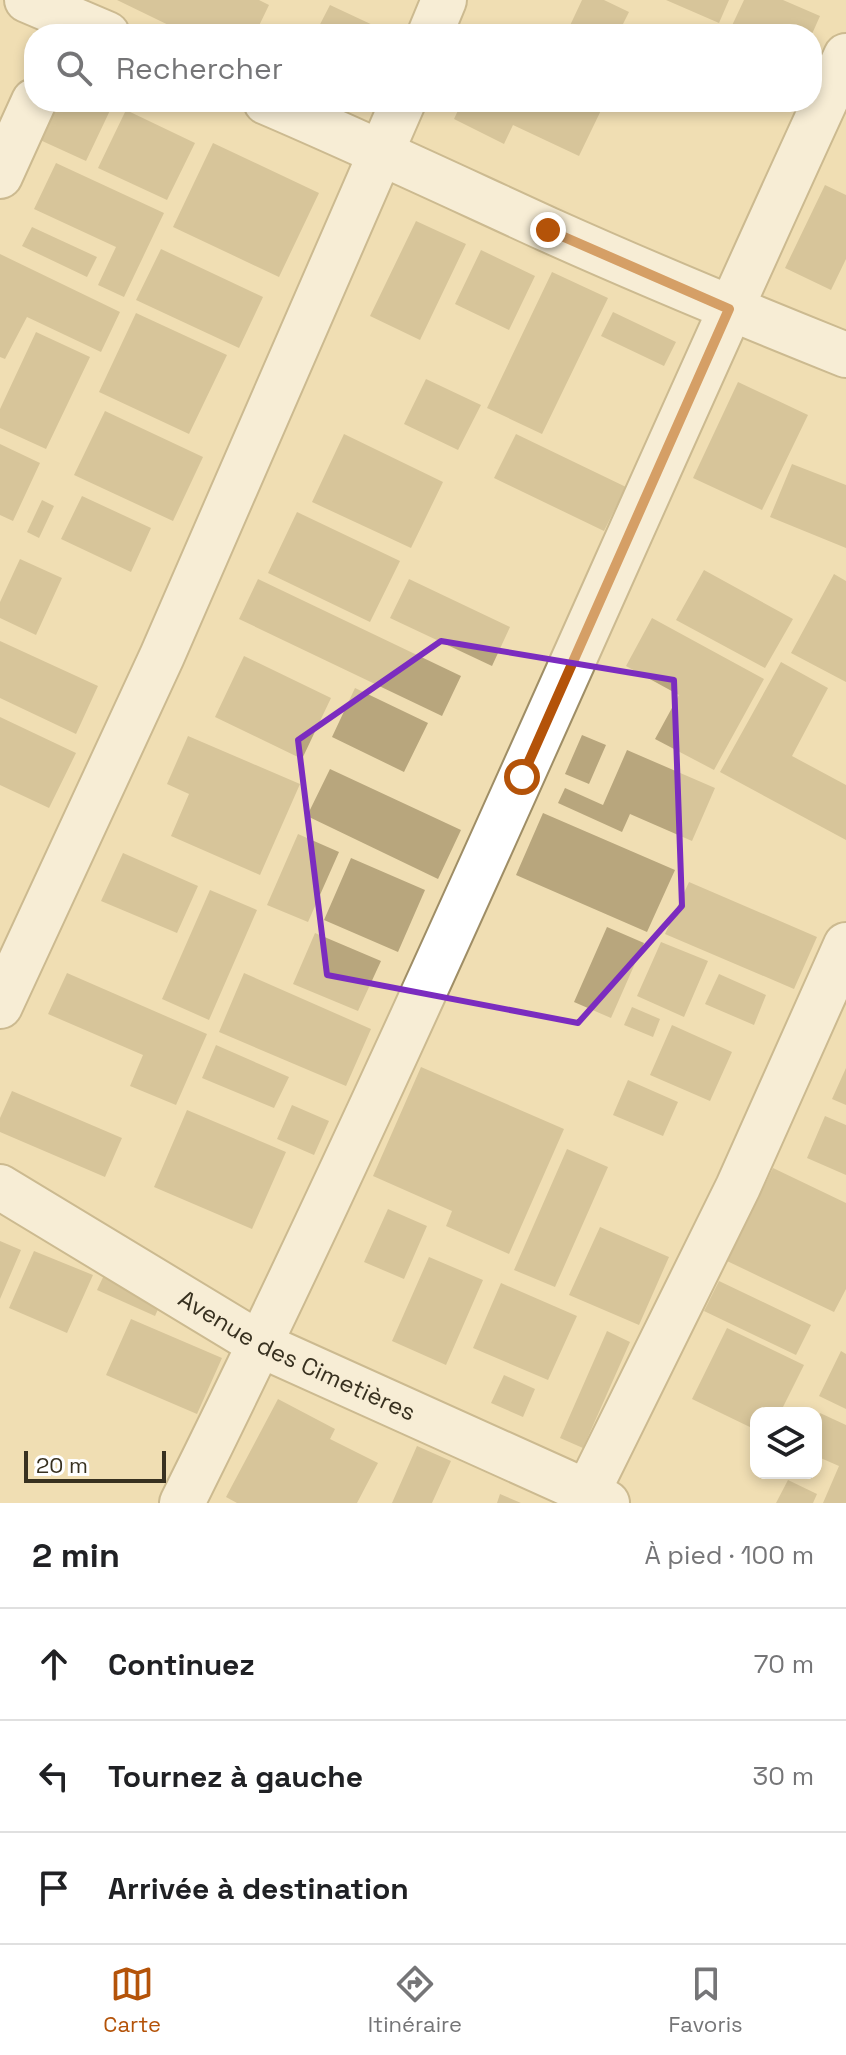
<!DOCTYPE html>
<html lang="fr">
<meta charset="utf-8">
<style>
:root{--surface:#fff;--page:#f2f2f2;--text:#202124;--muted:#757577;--line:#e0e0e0;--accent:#b45309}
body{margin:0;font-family:"Space Grotesk",sans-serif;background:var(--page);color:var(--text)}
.controls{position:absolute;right:24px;bottom:24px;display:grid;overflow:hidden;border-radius:16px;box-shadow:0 4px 12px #0003}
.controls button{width:72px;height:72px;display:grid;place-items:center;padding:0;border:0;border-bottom:2px solid var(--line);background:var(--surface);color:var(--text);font:40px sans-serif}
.scale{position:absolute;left:24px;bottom:20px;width:142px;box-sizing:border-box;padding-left:8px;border:4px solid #383120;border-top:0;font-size:22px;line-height:28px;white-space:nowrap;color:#383120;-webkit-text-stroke:6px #fff;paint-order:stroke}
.stop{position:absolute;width:24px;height:24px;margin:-18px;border:6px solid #b45309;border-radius:50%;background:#fff}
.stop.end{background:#b45309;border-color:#fff;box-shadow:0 2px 8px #0008}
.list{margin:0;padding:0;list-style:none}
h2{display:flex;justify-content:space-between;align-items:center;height:104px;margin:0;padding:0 32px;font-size:34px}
h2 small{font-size:26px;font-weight:400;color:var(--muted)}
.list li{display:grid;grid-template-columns:52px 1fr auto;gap:24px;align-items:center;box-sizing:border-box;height:112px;padding:0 32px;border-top:2px solid var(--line)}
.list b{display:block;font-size:30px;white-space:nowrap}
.list em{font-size:26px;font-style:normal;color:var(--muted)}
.icon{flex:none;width:44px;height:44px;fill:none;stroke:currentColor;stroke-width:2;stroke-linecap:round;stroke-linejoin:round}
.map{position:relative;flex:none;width:846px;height:1503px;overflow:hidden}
.search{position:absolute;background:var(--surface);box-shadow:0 4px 12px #0003;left:24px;right:24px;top:24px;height:88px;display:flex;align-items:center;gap:20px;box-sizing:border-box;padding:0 28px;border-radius:32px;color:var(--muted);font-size:30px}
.sheet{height:440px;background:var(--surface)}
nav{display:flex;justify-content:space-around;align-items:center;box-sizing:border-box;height:112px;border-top:2px solid var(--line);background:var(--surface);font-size:22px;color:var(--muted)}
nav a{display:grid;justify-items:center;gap:4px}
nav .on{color:var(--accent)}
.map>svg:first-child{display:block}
</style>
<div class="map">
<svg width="846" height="1503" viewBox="0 0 846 1503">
<rect width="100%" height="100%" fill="#f0deb3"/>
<!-- building -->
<path fill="#b8a67d" d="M117,0H259L269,5L255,34H187Z
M582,0H604L629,12L618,34H566Z
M666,0H729L719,23Z
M744,0H783L820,16L812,34H728Z
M330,5L392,34H315Z
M57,102H114L86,161L40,140Z
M462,102H605L579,156L513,125L504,144L454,119Z
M126,110L195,143L167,200L98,168Z
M213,143L319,193L279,277L173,227Z
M56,163L164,213L124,297L98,285L116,247L34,209Z
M825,185L846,195V259L831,290L785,268Z
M416,221L466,244L420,340L370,316Z
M32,227L97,257L87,277L22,246Z
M161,249L263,297L239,348L136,300Z
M481,250L535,276L509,330L455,304Z
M0,254L120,312L101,352L27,317L5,359L0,357Z
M552,272L608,298L542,434L487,408Z
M613,312L676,342L664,366L601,336Z
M136,313L227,355L189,434L99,392Z
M36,332L90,357L46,449L0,428V409Z
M426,379L481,405L458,450L404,424Z
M738,382L808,415L762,510L693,478Z
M105,411L203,457L173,521L74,475Z
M344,434L443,482L411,548L312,502Z
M516,434L626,487L604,531L494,478Z
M0,444L40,463L13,521L0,515Z
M792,464L846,485V548L770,517Z
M82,496L151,528L131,572L61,539Z
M42,500L54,506L39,538L27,532Z
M297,512L400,561L370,622L268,573Z
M20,559L62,578L36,635L0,618V602Z
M704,570L793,619L765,668L676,620Z
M834,574L846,581V682L791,653Z
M258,579L461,676L442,716L239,619Z
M409,579L510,627L492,666L390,618Z
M652,618L764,679L714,770L655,739L679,695L626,666Z
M0,641L98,686L76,734L0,698Z
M244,656L331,698L302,759L215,717Z
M781,662L828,688L792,756L846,785V840L720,772Z
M355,688L428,723L404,772L332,737Z
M0,717L76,753L49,808L0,785Z
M582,735L606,745L589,784L565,774Z
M188,736L300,784L260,875L171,836L189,794L167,784Z
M627,750L715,788L692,841L630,814L622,832L558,803L565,788L603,805Z
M330,769L461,830L438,879L307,816Z
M543,813L675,870L647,932L516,875Z
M298,834L339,852L308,922L267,905Z
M123,853L198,886L177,933L101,901Z
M351,858L425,890L398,952L324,920Z
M689,882L817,937L794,989L665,934Z
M210,890L257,910L209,1020L162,999Z
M607,927L644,943L611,1018L574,1002Z
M315,933L381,961L358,1011L293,984Z
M661,942L708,961L684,1017L637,996Z
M67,973L207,1034L176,1105L130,1086L143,1055L48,1014Z
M244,973L371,1029L346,1086L219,1032Z
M719,974L766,995L754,1025L705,1004Z
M632,1007L660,1019L653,1037L624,1025Z
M672,1025L732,1052L710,1101L650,1075Z
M216,1045L289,1077L274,1108L202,1078Z
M421,1067L564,1129L509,1254L446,1226L452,1211L373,1176Z
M846,1068V1105L832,1099Z
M628,1080L678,1102L663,1136L613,1115Z
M12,1091L122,1138L105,1177L0,1132V1118Z
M292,1105L329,1121L314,1155L277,1139Z
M187,1110L286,1152L252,1229L154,1187Z
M825,1116L846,1125V1175L807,1158Z
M567,1149L608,1167L555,1287L514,1270Z
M773,1168L846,1203V1289L834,1312L727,1261Z
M388,1209L427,1226L404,1279L364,1262Z
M600,1227L669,1257L639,1325L569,1295Z
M0,1241L21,1250L0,1299Z
M34,1251L93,1275L67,1333L9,1308Z
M429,1257L483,1280L446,1365L392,1341Z
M105,1273L163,1298L155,1316L97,1290Z
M719,1281L811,1325L796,1355L704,1311Z
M501,1283L577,1316L548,1380L473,1348Z
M131,1319L222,1358L197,1414L106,1375Z
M727,1328L804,1365L780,1413H756V1430L692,1399Z
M607,1331L630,1342L583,1448L560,1438Z
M841,1351L846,1354V1409L819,1396Z
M504,1375L535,1389L523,1417L491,1403Z
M278,1399L335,1429L330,1439L378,1463L357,1503H237L226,1497Z
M820,1413L846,1425V1503H823L839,1466L816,1456V1423Z
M417,1446L451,1461L432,1503H392Z
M788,1480L817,1494L813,1503H776Z
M500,1494L521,1503H497Z"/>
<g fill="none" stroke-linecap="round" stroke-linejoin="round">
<!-- minor casing -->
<g stroke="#9f8e66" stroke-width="48">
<g id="minor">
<path d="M27,0L107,34"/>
<path d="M430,34L444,0"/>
<path d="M266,102C362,143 455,187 549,230C647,274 746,315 846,355"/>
<path d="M0,176L34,101"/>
<path d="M0,1006L162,656L403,102"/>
<path id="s1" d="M0,1187L261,1345L587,1492L607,1503"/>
<path d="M182,1503C418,1028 623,538 846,56"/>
<path d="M582,1503L738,1187L846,945"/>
</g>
</g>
<!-- minor -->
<use href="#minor" stroke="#fff" stroke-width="44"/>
</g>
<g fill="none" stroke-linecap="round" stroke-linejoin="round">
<!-- route -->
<path stroke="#b45309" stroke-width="10" d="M522,777L729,309L548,230"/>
</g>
<!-- marked area -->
<path d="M0 0H846V1503H0ZM441,641L674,680L682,906L578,1023L327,975L298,740Z" fill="#f0deb3" fill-opacity=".55" fill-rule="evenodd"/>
<path fill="none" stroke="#7b2cbf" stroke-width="6" stroke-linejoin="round" d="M441,641L674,680L682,906L578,1023L327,975L298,740Z"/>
<g text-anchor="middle" stroke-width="6" stroke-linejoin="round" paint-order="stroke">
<!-- street labels -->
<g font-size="24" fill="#383120" stroke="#fff">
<text dy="8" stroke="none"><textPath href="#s1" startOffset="342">Avenue des Cimetières</textPath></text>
</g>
</g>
</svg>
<div class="controls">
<button><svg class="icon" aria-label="layers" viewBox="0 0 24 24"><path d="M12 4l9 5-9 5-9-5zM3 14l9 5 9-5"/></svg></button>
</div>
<div class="scale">20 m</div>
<div class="stop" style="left:522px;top:777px"></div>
<div class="stop end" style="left:548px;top:230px"></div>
<div class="search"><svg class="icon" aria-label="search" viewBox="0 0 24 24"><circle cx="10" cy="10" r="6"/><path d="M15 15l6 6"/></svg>Rechercher</div>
</div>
<section class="sheet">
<h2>2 min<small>À pied · 100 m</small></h2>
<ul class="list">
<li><svg class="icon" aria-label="ahead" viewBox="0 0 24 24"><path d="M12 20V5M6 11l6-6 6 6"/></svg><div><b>Continuez</b></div><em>70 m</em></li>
<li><svg class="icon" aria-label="left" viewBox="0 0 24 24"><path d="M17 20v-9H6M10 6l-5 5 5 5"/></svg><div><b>Tournez à gauche</b></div><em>30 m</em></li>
<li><svg class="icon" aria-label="arrive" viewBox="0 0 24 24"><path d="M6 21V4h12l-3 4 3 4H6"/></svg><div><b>Arrivée à destination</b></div></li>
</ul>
</section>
<nav>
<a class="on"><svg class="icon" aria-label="map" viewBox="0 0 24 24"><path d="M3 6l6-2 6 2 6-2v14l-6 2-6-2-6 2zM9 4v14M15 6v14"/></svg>Carte</a>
<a><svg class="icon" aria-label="directions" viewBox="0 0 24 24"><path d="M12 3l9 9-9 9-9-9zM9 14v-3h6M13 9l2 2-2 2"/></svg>Itinéraire</a>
<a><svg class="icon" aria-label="saved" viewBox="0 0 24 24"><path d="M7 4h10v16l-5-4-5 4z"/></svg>Favoris</a>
</nav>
